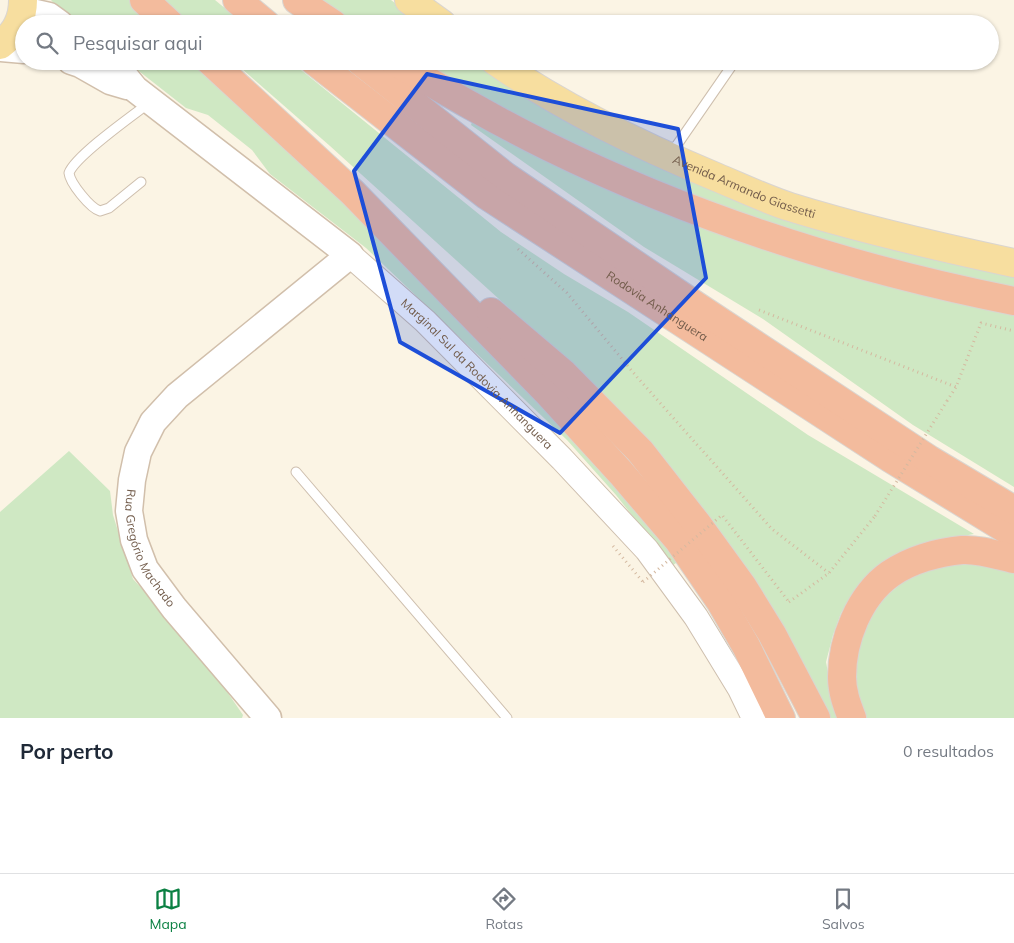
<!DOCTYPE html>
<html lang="pt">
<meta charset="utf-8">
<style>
:root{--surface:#fff;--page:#f6f6f7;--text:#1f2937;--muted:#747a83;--line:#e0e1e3;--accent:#0b8043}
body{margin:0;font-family:Mulish,sans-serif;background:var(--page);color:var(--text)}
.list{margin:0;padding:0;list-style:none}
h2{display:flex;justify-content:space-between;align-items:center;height:65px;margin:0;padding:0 20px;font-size:21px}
h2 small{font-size:16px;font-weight:400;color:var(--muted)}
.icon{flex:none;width:28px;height:28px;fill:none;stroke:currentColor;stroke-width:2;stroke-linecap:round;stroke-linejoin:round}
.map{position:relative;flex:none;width:1014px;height:718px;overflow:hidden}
.search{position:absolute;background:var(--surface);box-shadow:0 1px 4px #0004;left:15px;right:15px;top:15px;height:55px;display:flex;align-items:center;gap:12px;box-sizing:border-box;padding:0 18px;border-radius:28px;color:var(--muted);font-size:19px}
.sheet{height:155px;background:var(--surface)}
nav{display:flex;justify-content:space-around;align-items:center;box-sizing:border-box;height:70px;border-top:1px solid var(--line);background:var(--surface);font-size:14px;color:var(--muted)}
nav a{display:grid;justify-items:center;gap:2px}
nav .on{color:var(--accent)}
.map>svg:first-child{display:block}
</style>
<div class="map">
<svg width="1014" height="718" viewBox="0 0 1014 718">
<rect width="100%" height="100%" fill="#fbf4e4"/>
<!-- green -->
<path fill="#cfe8c3" d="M51,0H129L155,24H78L58,8Z
M164,0H215L244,24H191Z
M323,0H391L422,24H353Z
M126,61H196L267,124L575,435L680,560L672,566L616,495L567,440L366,248L270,174L252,150L208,115L186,108Z
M233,61H290L501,232L564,274L628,312L808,435L974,534L935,541L854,593L841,613L833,635L826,662L833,699L840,718H828L573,366L330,146Z
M410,61H475L510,86L557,113L1014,270V292L871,259L630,175Z
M473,119L1014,308V487L913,425L763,319L644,247L471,125Z
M69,451L110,491L113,515L133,579L197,648L243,715L242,718H0V512Z
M980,562L1014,572V718H860L854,700L855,651L872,613L885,597L903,582L926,569L952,563Z"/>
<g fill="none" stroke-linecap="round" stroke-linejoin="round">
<!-- service casing -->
<g stroke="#cebfae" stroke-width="11">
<path id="service" d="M670,155L735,61
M141,182L109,208L100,211C90,208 70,183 69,173C75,156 132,116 149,103
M296,472L507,718"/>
</g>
<!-- tertiary casing -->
<g stroke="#cebfae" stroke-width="26">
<g id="tertiary">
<path id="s1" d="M350,255L425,321L562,459L647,550L696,617L740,689L754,718"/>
</g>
</g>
<!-- secondary casing -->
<g stroke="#d1bfab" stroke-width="29">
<g id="secondary">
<path d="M23,10L49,16L60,24"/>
<path d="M0,48L24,50"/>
<path d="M71,61L80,64L110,81L127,86"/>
<path id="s2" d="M109,61L118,68L135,89L350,255L177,396L153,422L138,452L132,480L129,511L134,540L145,569L174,608L268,718"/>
</g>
</g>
<!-- primary casing -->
<g stroke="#dad5d0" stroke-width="30">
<g id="primary">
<path d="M409,0L442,24"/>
<path d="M0,45C16,33 23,19 23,0"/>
<path id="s3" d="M495,61C564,109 639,145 716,177C740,187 765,199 790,207C864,230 939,247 1014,263"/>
</g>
</g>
<!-- motorway casing -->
<g stroke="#dad5d0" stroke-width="30">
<g id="motorway">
<path d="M144,0L170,24"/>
<path d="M237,0L266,24"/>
<path d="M297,0L333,24"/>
<path d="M210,61L352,192L549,394L621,473L679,541L720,601L746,646L781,718"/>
<path id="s4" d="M314,61L486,195L890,458L1014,534"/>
<path d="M360,61L505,176L695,305L930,460L1014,510"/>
<path d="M394,61C445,91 496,121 549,147C696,219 853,269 1014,301"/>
<path d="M491,312L564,374L640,451L698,525L743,587L772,634L816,718"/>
<path d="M852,718C847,705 842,692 842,677C842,640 859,596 890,574C910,560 938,552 962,550C979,549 997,555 1014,559"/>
</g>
</g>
<!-- path -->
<path stroke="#d4b9a0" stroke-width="3" stroke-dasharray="1 4" stroke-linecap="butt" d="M518,249L567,293L637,377L772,529L829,573
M759,310L956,387
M947,401L956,387L981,323L1014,331
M613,546L643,582
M789,602L829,573L875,516"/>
<!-- service -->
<use href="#service" stroke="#fff" stroke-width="9"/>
<!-- tertiary -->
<use href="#tertiary" stroke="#fff" stroke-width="24"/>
<!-- secondary -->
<use href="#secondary" stroke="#fff" stroke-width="26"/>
<!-- primary -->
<use href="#primary" stroke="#f7de9f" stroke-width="28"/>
<!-- motorway -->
<use href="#motorway" stroke="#f3bb9d" stroke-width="28"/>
<!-- path-bridge -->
<path stroke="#d4b9a0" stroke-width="3" stroke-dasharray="1 4" stroke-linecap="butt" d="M875,516L947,401
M643,582L722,515L789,602"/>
</g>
<!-- marked area -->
<path fill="#1d4ed8" fill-opacity="0.2" stroke="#1d4ed8" stroke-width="4" stroke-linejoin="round" d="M427,74L678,129L706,278L560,433L400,342L354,171Z"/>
<g text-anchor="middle" stroke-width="4.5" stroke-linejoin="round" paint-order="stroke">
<!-- street labels -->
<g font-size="12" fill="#725c4b" stroke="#fef8ea">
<text dy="4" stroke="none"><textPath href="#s3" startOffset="280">Avenida Armando Giassetti</textPath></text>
<text dy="4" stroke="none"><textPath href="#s4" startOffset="422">Rodovia Anhanguera</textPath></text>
<text dy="4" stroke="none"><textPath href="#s1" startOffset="174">Marginal Sul da Rodovia Anhanguera</textPath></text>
<text dy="4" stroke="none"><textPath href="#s2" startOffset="704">Rua Gregório Machado</textPath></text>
</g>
</g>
</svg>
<div class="search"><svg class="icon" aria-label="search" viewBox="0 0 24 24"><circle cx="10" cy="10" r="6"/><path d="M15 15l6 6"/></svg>Pesquisar aqui</div>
</div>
<section class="sheet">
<h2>Por perto<small>0 resultados</small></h2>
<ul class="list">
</ul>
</section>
<nav>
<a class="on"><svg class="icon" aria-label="map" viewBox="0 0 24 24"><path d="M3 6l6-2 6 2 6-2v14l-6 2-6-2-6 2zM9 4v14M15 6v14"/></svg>Mapa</a>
<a><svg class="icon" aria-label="directions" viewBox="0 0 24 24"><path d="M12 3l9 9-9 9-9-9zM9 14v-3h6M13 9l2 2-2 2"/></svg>Rotas</a>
<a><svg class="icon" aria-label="saved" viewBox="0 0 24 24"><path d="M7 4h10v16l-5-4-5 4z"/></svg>Salvos</a>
</nav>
